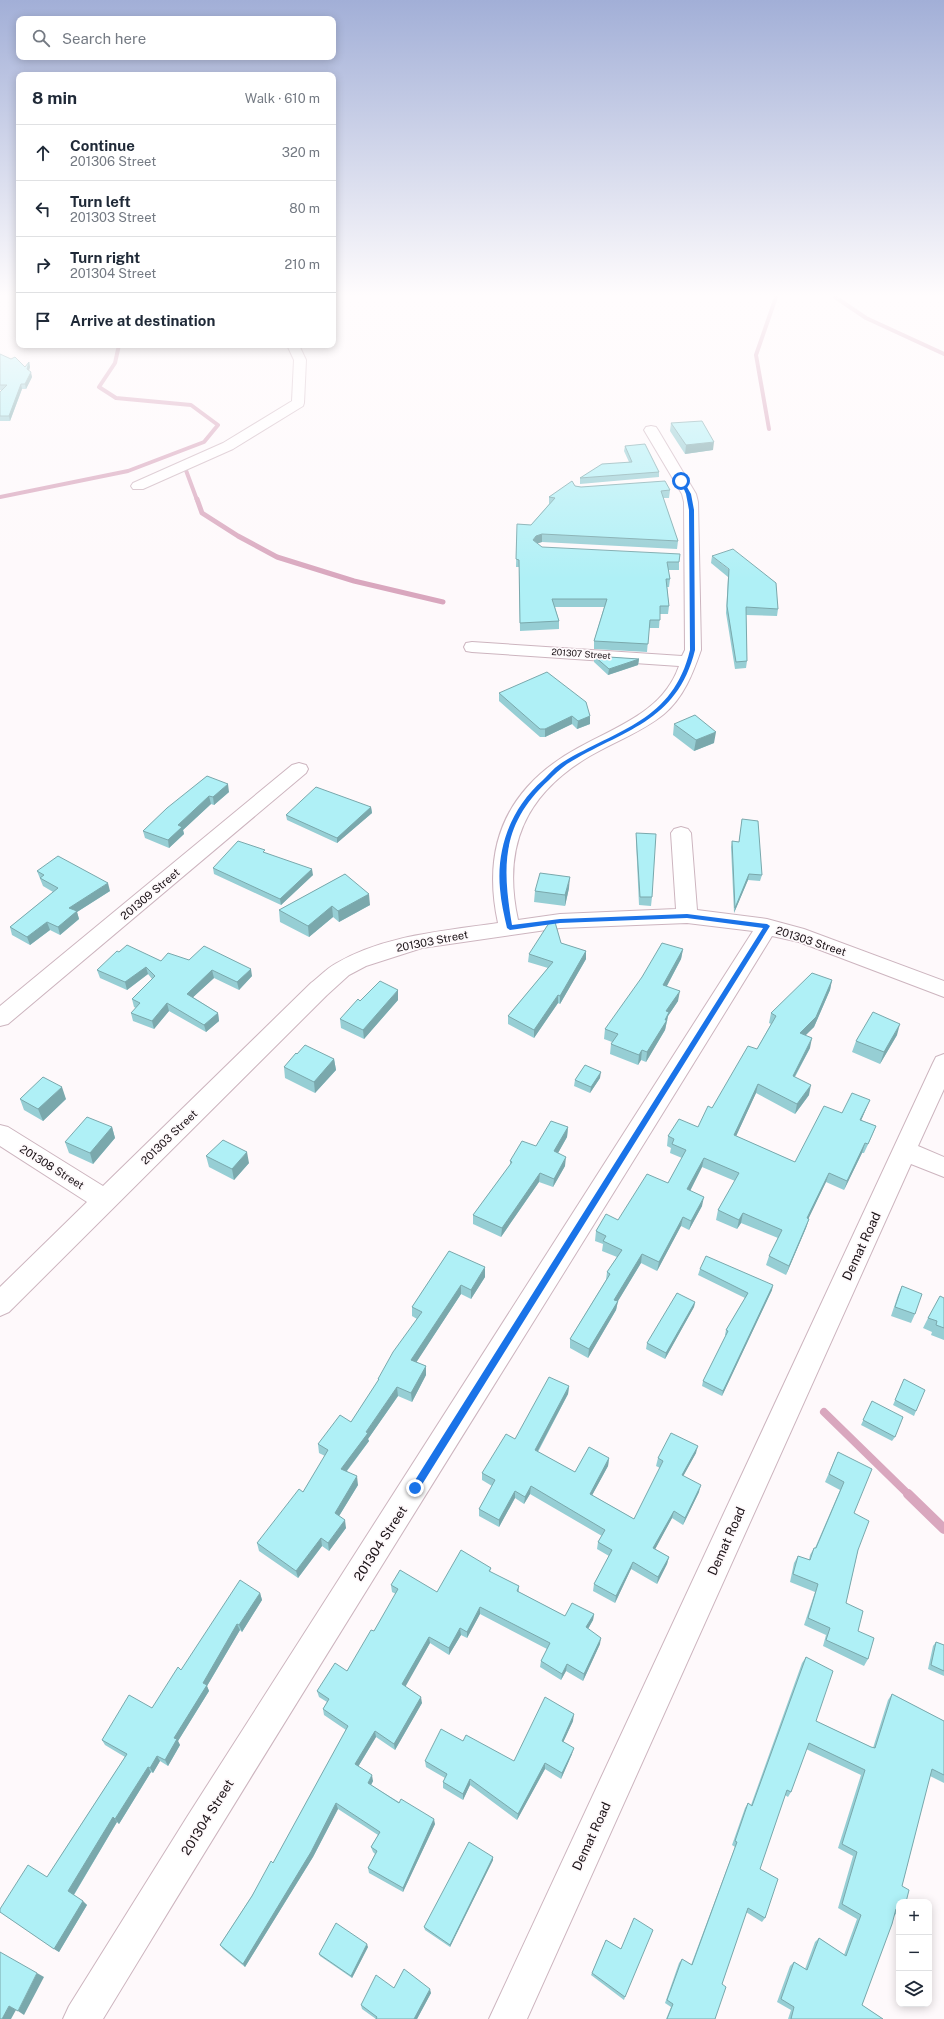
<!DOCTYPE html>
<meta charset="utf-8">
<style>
:root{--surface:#fff;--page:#f2f2f3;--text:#1f2937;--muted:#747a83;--line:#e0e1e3}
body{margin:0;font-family:"Public Sans",sans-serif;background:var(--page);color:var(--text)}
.controls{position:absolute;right:12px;bottom:12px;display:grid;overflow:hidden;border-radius:8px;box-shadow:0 2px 10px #0003}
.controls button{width:36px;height:36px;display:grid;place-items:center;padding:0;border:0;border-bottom:1px solid var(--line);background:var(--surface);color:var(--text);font:20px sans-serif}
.stop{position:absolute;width:12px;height:12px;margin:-9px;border:3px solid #1a73e8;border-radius:50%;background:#fff}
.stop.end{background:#1a73e8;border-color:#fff;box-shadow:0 1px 4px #0008}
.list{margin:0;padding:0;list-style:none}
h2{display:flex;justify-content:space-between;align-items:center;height:52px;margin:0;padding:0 16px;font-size:17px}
h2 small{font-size:13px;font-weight:400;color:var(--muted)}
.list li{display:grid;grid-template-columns:26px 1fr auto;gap:12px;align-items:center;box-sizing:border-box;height:56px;padding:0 16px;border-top:1px solid var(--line)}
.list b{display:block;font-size:15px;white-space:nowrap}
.list p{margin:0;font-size:13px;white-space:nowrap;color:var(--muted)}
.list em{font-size:13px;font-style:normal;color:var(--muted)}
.icon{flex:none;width:22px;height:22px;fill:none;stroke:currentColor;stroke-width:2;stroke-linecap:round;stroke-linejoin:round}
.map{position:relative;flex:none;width:944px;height:2019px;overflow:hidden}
.search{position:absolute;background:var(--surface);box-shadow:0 2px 10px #0003;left:16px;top:16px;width:320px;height:44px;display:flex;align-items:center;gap:10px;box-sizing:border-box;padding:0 14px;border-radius:8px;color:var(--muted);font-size:15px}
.panel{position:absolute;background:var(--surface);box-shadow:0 2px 10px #0003;left:16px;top:72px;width:320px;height:276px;border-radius:8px}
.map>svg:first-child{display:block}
</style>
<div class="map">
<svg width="944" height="2019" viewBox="0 0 944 2019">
<rect width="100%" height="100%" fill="#fef9fb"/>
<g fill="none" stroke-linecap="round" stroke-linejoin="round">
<!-- stream-far3 -->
<path stroke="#d9a7be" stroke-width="4" d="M835,297L866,318L944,354
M769,429L756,355L776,297
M184,465L197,500
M0,497L128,471L204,442L218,425L191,405L116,398L99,387L115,363L119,345"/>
<!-- stream-far2 -->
<path stroke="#d9a7be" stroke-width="5" d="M197,499L202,513L238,536L277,557L354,581L443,602"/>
<!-- stream-far1 -->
<path stroke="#d9a7be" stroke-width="8" d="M824,1412L909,1495"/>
<!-- stream -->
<path stroke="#d9a7be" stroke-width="10" d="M908,1494L944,1529"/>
<!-- minor casing -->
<g stroke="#cdb5bf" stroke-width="2">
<path id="minor" d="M287,345H299L306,360L304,403L303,406L233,449L143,489H133L131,486L133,483L223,443L292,401L294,360Z
M651,426L656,427L658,430L696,494L698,502L701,650C693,673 684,697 664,714C642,732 614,742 590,756C525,794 502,847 518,920L560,914L676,909L671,833L674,829L681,827L688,829L691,833L697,910L767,919L804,929L944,981V997L799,942L772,936C550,1298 323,1656 103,2019H63L69,2006L187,1817L753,931L687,923L560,928L422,948L366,966L349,975L327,995L9,1312L0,1316V1287L87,1202L0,1146V1125L8,1127L103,1186L311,983C319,977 326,969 335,964C384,935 444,931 498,923C481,845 508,786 578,748C617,726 663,712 679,666L472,652L466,651L464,647L466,643L472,642L682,656L685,650L684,502L682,494L644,430L646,427Z
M299,763L306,765L308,769L306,773L8,1024L0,1026V1006L292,765Z
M944,1054V1089L918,1146L944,1157V1177L911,1164L527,2019H489L933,1063L936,1057Z"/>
</g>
<!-- minor -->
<use href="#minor" fill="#fff" fill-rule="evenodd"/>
</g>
<!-- wall -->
<path fill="#96ced4" d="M0,354L25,367L29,362L30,367L29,371L32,377L26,389H22L10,421H0V392L2,390H0Z
M671,423L713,450L685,454L670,431Z
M625,446L659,472V477L580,484V478L629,462L624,451Z
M575,486L581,487L670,490L669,498H663L678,541L677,549L542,542L537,543L542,547L679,562V570H668L670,579L669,587H667L669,606L668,614H660L659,628H649L647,652L594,649V641L604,607H555L559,621V629L520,631L519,567H516L517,524L531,525L549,504V497Z
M712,556L778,609L777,616L746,615L747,661L746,668L735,669L726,613L728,577L711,563Z
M594,656L639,659L638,665L608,675L594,662Z
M499,693L590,716V724L577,729L572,724L545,737H540L499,701Z
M674,724L714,743L694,751L673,735Z
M207,776L229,792L214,805L211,804L183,830L184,834L169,848L145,838L143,831Z
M371,807L372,813L337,843L287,820L286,815Z
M742,819L762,875L760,881L748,880L734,913L731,847L732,841L739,842Z
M636,833L652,897L651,906L639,905L636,841Z
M266,853L313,875L281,905L214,874L213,868Z
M37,871L110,891L77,912L79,919L60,935L50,930L30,945L12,935L10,927L53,892L43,886Z
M345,874L370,905L339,922L333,917L309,937L280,922L279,910Z
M569,888L565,906L534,902L535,891Z
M561,943L586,951V959L560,1004L558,1003L534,1038L508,1024V1016L548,968L528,962L529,954Z
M683,949L681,959L667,986L678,1001L668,1016L665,1030L646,1062L641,1060L638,1065L610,1054L611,1044L612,1042L604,1039L605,1029Z
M189,960L252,976L239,990L214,978L193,997L218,1013L219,1021L206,1032L169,1011L154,1029L133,1021L131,1013L136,1008L134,1007L132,999L152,979L148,974L127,990L100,978L97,970L161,961Z
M832,980L830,990L814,1027L805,1035L810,1048L795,1077L809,1095L795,1114L756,1093L736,1136L795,1162L842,1113L870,1100L866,1109L861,1120L876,1126L872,1136L864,1153H862L844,1190L826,1182L808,1219H809L806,1228L786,1275L766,1265L769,1256L778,1238L741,1223L737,1229L716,1220L718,1210L735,1181L702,1167L690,1191L702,1206L689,1230L681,1226L657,1271L641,1263L618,1301L616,1310L588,1358L570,1348V1339L606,1280L607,1272L617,1257L602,1251L603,1244L595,1241L596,1231L618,1220L668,1183L682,1158L670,1153L671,1148L667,1146L668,1136L698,1127L712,1108L757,1049L771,1024L769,1023L771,1013Z
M398,1000L364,1039L341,1028L340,1019L360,1001Z
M897,1035L880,1064L852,1052L856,1041Z
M297,1054L334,1059L336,1070L315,1093L285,1078L284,1067Z
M600,1078L590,1093L574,1086L575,1080Z
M20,1099H66L43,1121L24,1110Z
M112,1127L115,1138L93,1164L69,1153L65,1142Z
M568,1127L567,1137L558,1153L565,1166L553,1187L539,1182L501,1237L473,1224V1215L510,1165V1161L536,1146Z
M206,1156L249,1163L234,1180L209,1167Z
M449,1251L485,1277L471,1299L461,1294L416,1362L426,1366V1375L412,1402L398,1396L368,1439L369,1441L347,1471L358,1485L339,1516L346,1528L329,1551L322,1546L298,1578L259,1551L257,1543L303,1492L325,1456L319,1453L318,1444L351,1422L378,1381V1379L417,1319L412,1316V1307Z
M700,1269L772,1290L722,1396L702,1386L703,1381L726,1335H725L726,1330L745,1298L698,1275Z
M902,1286L915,1314L911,1323L891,1316L898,1295Z
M944,1298V1340L931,1335L932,1332L923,1328L928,1318Z
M695,1302L694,1307L665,1359L646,1349L647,1343Z
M902,1384L916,1411L914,1416L893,1405Z
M569,1386L568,1394L538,1452L575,1472L609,1458L608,1466L592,1495L634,1519L660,1468L656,1466L658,1458L696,1453L683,1476L699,1492L683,1525L672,1518L655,1549L669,1557L667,1564L657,1584L631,1569L615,1603L593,1591L594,1584L609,1556L597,1549L598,1542L602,1536L530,1494L524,1504L515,1498L499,1527L479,1516V1509L492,1486L482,1480V1473Z
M872,1401L895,1437L892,1441L861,1425Z
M838,1452L854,1513L858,1550L846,1603L858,1631L868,1659L864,1666L823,1646L826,1635L804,1625L815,1592L790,1582L794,1563L798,1556L809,1560L810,1555L814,1548H815L840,1490L825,1482Z
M491,1568L490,1572L519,1586V1592L565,1616L594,1614L593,1620L588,1629L600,1644L583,1681L566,1671L561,1680L540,1667L541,1661L547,1649L480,1614L467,1638L461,1635L449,1655L430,1643L405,1686L422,1703L395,1750L376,1737L358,1767L373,1781L371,1785L435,1824L403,1892L369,1873L368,1868L375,1854L373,1852L371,1847L378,1835L338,1809L313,1857L245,1967L223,1949L220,1945L273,1863L346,1730L324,1715L323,1709L327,1702L319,1697L317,1691L347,1671L374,1631L396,1594L392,1592L391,1585L437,1592Z
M260,1593L262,1600L242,1632L240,1630L207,1686L209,1691L178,1741L180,1745L168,1766L160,1761L153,1773L151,1772L119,1824L117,1822L74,1895L87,1905L59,1952L0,1912L47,1877L125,1757L105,1745L102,1740L152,1708Z
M936,1642L944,1645V1676L928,1669L933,1646Z
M806,1657L816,1721L873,1748L888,1700L892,1694L944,1721V1783L930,1776L902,1886L899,1902V1917L895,1914L862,2005L883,2019H788L791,2010L777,2002L790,1966L794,1962L805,1969L815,1942L819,1938L844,1955L857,1919L838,1908L853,1856L838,1848L861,1775L806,1749L791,1792L788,1797L785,1795L760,1869L765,1918L762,1922L746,1912L722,1984L715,2019H666L671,2007L665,2003L679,1963L682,1959L691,1965L735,1847L732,1845L745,1808L748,1803L751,1805L802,1663Z
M573,1721L563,1742L572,1754L561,1779L545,1769L517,1820L470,1785L463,1800L443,1788V1782L445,1778L426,1767L425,1761H514Z
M493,1857V1860L450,1947L425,1930L424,1927Z
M606,1940L621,1949L625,1997L624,2000L591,1975Z
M368,1947L352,1978L320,1956L319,1954Z
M394,1988L431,1993L417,2019H376L362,2009L361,2005Z"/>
<!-- shaded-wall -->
<path fill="#7aa8ac" d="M29,362L30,367L28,373L27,369Z
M31,372L32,377L26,389L25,384Z
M21,384L22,389L10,421L9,416Z
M714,442L713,450L685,454L686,445Z
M542,534V542L536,544L533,540L536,536Z
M639,659L638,665L608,675L609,669Z
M572,716V724L545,737V729Z
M590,716V724L577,729L578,721Z
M716,732L714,743L694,751L696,740Z
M228,784L229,792L214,805L213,797Z
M209,796L211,804L183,830L184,834L169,848L168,840L178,825Z
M371,807L372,813L337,843V838Z
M312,869L313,875L281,905L280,899Z
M749,874L748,880L734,913L735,908Z
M570,877L569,888L565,906V895Z
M108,883L110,891L77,912L79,919L60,935L58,927L69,908Z
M369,894L370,905L339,922L338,911Z
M332,906L333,917L309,937L308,926Z
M47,922L50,930L30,945L27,937Z
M683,949L681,959L662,995L663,985Z
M586,951V959L560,1004V996Z
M146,967L148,974L127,990L125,982Z
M251,969L252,976L239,990L237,982Z
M212,970L214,978L189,1001L187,994Z
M832,980L830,990L814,1027L798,1043L800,1033Z
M398,990V1000L364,1039L363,1030Z
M680,991L678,1001L668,1016L665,1030L646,1062L647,1052L666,1011Z
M558,995V1003L534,1038V1030Z
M167,1003L169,1011L154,1029L152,1021Z
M218,1013L219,1021L206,1032L204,1025Z
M900,1024L897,1035L880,1064L884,1052Z
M812,1038L810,1048L790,1085L793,1076Z
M642,1050L641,1060L638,1065L639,1055Z
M334,1059L336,1070L315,1093L314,1082Z
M601,1072L600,1078L590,1093L591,1087Z
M758,1084L756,1093L732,1145L734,1135Z
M811,1085L809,1095L795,1114L797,1104Z
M62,1087L66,1099L43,1121L38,1109Z
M870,1100L866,1109L857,1130L860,1120Z
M112,1127L115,1138L93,1164L90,1153Z
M568,1127L567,1137L554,1160V1151Z
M865,1143L862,1153L844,1190L847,1181Z
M247,1152L249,1163L234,1180L232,1169Z
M566,1157L565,1166L553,1187L554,1179Z
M704,1158L702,1167L686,1199L687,1189Z
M540,1173L539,1182L501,1237L502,1228Z
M829,1173L826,1182L804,1228L807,1218Z
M704,1197L702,1206L689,1230L691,1221Z
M743,1213L741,1223L737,1229L739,1220Z
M683,1217L681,1226L657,1271L659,1262Z
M809,1219L806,1228L786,1275L789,1266Z
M642,1254L641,1263L618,1301L616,1310L588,1358L589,1349L614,1300Z
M485,1267V1277L471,1299V1290Z
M461,1285V1294L412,1369L411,1360Z
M773,1285L772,1290L722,1396L723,1391Z
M695,1302L694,1307L665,1359L666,1353Z
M426,1366V1375L412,1402L411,1393Z
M569,1386L568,1394L534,1458L535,1450Z
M397,1387L398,1396L368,1439L369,1441L342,1477L341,1469Z
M698,1446L696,1453L680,1482L682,1475Z
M609,1458L608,1466L589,1501L590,1494Z
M357,1476L358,1485L336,1521L335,1513Z
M701,1485L699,1492L683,1525L685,1518Z
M531,1486L530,1494L524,1504L525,1497Z
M515,1491V1498L499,1527V1520Z
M674,1511L672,1518L652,1555L653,1548Z
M345,1520L346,1528L329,1551L328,1543Z
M321,1538L322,1546L298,1578L296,1571Z
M669,1557L667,1564L657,1584L658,1577Z
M633,1562L631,1569L615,1603L616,1596Z
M260,1593L262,1600L242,1632L239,1625Z
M480,1607V1614L467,1638V1632Z
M594,1614L593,1620L585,1634L586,1627Z
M237,1624L240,1630L207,1686L209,1691L178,1741L180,1745L168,1766L165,1760L174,1738L203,1683Z
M460,1628L461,1635L449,1655V1648Z
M429,1637L430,1643L403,1691L402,1684Z
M601,1638L600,1644L583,1681L584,1674Z
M567,1664L566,1671L561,1680L562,1674Z
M421,1697L422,1703L395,1750L394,1744Z
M574,1714L573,1721L561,1747L562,1741Z
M375,1731L376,1737L356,1770L355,1764Z
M574,1748L572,1754L561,1779L562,1773Z
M157,1756L160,1761L153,1773L150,1768Z
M545,1763V1769L517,1820L518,1814Z
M148,1767L151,1772L119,1824L115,1819Z
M372,1775L373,1781L369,1789L368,1783Z
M470,1779V1785L463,1800V1794Z
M336,1803L338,1809L313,1857L245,1967L243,1964Z
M113,1817L117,1822L73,1896L68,1891Z
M434,1819L435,1824L403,1892V1888Z
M493,1857V1860L450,1947V1945Z
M83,1901L87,1905L59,1952L54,1949Z
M367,1944L368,1947L352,1978L351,1976Z
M37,1973L44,1977L24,2015L18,2011Z
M430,1989L431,1993L417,2019H414Z
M9,2006L16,2010L11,2019H2Z"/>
<!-- building -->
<path fill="#aff0f6" stroke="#7aa8ac" d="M0,354L11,359L15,357L25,367L29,362L27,369L31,372L25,384H21L9,416H0V392L7,385H0Z
M702,421L714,442L686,445L671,423Z
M645,444L659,472L580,478L602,464L632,462L625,446Z
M572,481L575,486L581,487L665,481L670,490L661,491L678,541L542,534L536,536L533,540L542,547L680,554L679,562H667L670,579H666L669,606H660V620H650L648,644L594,641L607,599H552L559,621L520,623L519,560L516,559L517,524L531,525L555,498L549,497Z
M733,549L776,583L778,609L746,607L747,661L736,662L727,606L729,569L712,556Z
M594,656L639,659L609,669Z
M547,672L586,702L590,716L578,721L572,716L545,729H540L499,693Z
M695,715L716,732L696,740L674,724Z
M207,776L228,784L213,797L209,796L178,825L182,827L168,840L143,831L167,808Z
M316,787L371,807L337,838L286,815Z
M742,819L758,821L762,875L749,874L735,908L732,841L739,842Z
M636,833L656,834L652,897H640Z
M238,841L265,850L263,852L312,869L280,899L213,868Z
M58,856L108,883L69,908L77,911L58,927L47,922L27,937L10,927L58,888L40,878L44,875L37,871Z
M540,873L570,877L565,895L535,891Z
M345,874L369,894L338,911L332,906L308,926L279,910Z
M555,922L561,943L586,951L560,996L558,995L534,1030L508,1016L553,962L529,954L549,923Z
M662,943L683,949L663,985L680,991L666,1011L669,1012L665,1020H667L647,1052L642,1050L639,1055L611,1044L618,1034L605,1029L642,977Z
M127,945L161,961L168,953L189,960L204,946L251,969L237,982L212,970L187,994L218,1013L204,1025L167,1003L152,1021L131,1013L140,1003L132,999L155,976L146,967L125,982L97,970L117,951L119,952Z
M812,973L832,980L816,1017L800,1033L812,1038L793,1076L811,1085L797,1104L758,1084L734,1135L795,1162L824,1106L842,1113L852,1093L870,1100L860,1120L876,1126L868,1144L865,1143L847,1181L829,1173L807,1218L809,1219L789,1266L769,1256L782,1230L743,1213L739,1220L718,1210L739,1173L704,1158L687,1189L704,1197L691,1221L683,1217L659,1262L642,1254L614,1300L618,1301L589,1349L570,1339L610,1274L607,1272L622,1250L603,1241L606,1236L596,1231L606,1214L618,1220L647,1174L668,1183L686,1150L672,1144L674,1139L668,1136L679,1119L698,1127L708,1106L712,1108L748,1046L757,1049L776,1016L771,1013Z
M380,981L398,990L363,1030L340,1019L358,999L360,1001Z
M873,1012L900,1024L884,1052L856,1041Z
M305,1045L334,1059L314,1082L284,1067L296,1053L297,1054Z
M585,1065L601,1072L591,1087L575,1080Z
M43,1077L62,1087L38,1109L20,1099Z
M87,1117L112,1127L90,1153L65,1142Z
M551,1121L568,1127L554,1151L566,1157L554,1179L540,1173L502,1228L473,1215L512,1162L510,1161L522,1141L536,1146Z
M223,1140L247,1152L232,1169L206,1156Z
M449,1251L485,1267L471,1290L461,1285L411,1360L426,1366L411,1393L397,1387L366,1432L368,1433L341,1469L357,1476L335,1513L345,1520L328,1543L321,1538L296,1571L257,1543L299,1489L303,1492L328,1450L318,1444L340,1415L351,1422L379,1379H378L393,1352L422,1312L412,1307Z
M706,1256L773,1285L723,1391L703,1381L728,1331L726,1330L748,1293L700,1269Z
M902,1286L922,1294L915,1314L895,1307Z
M677,1293L695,1302L666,1353L647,1343Z
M940,1296L944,1298V1328L936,1325L937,1321L928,1318Z
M549,1377L569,1386L535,1450L575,1472L589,1447L609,1458L590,1494L634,1519L663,1461L658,1458L671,1433L698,1446L682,1475L701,1485L685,1518L674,1511L653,1548L669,1557L658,1577L633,1562L616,1596L594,1584L612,1550L598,1542L605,1530L531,1486L525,1497L515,1491L499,1520L479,1509L495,1480L482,1473L506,1434L515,1439Z
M904,1379L925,1390L916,1411L895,1400Z
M872,1401L903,1417L895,1437L863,1420Z
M838,1452L872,1469L854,1513L869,1521L858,1550L846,1603L863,1611L858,1631L874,1638L868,1659L826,1640L830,1628L808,1618L818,1584L793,1574L798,1556L810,1560L814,1548H816L844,1482L829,1474Z
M461,1550L491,1568L489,1571L519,1586L517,1591L565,1616L572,1603L594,1614L586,1627L601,1638L584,1674L567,1664L562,1674L541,1661L550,1643L480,1607L467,1632L460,1628L449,1648L429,1637L402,1684L421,1697L394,1744L375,1731L355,1764L372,1775L368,1783L399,1803L401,1799L434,1819L403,1888L368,1868L377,1851L371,1847L380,1832L336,1803L311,1852L243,1964L220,1945L252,1896L271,1861L273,1863L348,1726L323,1709L329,1699L317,1691L335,1663L347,1671L371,1630L374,1631L398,1589L391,1585L400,1570L437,1592Z
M240,1580L260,1593L239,1625L237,1624L203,1683L207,1685L174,1738L177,1739L165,1760L157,1756L150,1768L148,1767L115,1819L113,1817L68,1891L83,1901L54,1949L0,1912V1909L28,1865L47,1877L127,1754L102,1740L129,1695L152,1708L178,1667L181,1670Z
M936,1642L944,1645V1671L931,1665Z
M806,1657L833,1671L816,1721L871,1747L875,1748L892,1694L944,1721V1775L932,1769L902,1886L909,1890L906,1902H899V1910L896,1909L892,1924L862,2005L883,2019H791L794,2007L781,1999L794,1962L807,1970L819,1938L846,1956L861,1915L842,1904L857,1852L842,1844L865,1770L809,1743L791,1792L787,1790L760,1869L778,1879L765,1918L748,1908L722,1984L726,1987L715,2019H667L673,2004L667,2000L682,1959L692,1965L737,1842L735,1841L748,1803L752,1806Z
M545,1697L574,1714L562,1741L574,1748L562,1773L545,1763L518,1814L470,1779L463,1794L443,1782L447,1774L425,1761L441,1729L463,1741L466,1735L514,1761Z
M469,1842L493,1857L450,1945L424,1927Z
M634,1918L653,1930L625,1997L592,1973L606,1940L621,1949Z
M336,1923L367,1944L351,1976L319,1954Z
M0,1952L37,1973L18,2011L9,2006L2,2019H0Z
M404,1969L430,1989L414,2019H376L377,2017L361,2005L376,1975L394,1988Z"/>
<!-- sky -->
<linearGradient id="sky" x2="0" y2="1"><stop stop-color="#a2afd7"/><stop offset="0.51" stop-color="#fffcfd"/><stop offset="1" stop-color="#fffcfd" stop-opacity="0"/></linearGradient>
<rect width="944" height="579" fill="url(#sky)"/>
<!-- route -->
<path fill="#1a73e8" d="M680,480H683L691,494L694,510L695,650C677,723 622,730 567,764C560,769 554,775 549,780C501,824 502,866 512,925L560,919L687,914L767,924L770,926L418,1491L415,1492L412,1491V1485L763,928L687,918L560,923L510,930L507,928C504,915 501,902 500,889C496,847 512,807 543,780C549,774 556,766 563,762C618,729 673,721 690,650L689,510L686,494Z"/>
<g text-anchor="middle" stroke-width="3.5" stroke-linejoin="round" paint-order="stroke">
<!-- far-street labels -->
<g font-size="9" fill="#1a1216" stroke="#fef9fb">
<text transform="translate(581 654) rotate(4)" y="3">201307 Street</text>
</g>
<!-- street labels -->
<g font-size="11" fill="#1a1216" stroke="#fef9fb">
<text transform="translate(150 894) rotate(-40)" y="4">201309 Street</text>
<text transform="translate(432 941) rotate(-11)" y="4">201303 Street</text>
<text transform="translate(811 941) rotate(18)" y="4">201303 Street</text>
<text transform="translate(169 1137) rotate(-44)" y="4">201303 Street</text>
<text transform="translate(52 1167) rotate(32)" y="4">201308 Street</text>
</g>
<!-- near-street labels -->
<g font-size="13" fill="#1a1216" stroke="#fef9fb">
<text transform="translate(861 1246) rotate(-65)" y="5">Demat Road</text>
<text transform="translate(726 1541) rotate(-66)" y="5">Demat Road</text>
<text transform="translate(380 1543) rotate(-57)" y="5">201304 Street</text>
<text transform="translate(207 1817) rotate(-58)" y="5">201304 Street</text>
<text transform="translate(591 1836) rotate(-65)" y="5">Demat Road</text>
</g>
</g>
</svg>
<div class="controls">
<button>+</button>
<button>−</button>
<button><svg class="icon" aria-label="layers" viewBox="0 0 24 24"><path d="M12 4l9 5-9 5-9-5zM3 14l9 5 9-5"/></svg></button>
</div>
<div class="stop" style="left:681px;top:481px"></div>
<div class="stop end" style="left:415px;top:1488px"></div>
<div class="search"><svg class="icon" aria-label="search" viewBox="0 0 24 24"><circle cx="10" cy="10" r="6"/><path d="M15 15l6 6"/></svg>Search here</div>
<section class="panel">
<h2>8 min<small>Walk · 610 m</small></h2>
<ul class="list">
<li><svg class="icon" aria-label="ahead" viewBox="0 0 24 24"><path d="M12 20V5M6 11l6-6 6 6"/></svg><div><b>Continue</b><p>201306 Street</p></div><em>320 m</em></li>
<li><svg class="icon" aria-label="left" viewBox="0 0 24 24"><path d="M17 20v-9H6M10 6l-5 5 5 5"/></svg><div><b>Turn left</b><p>201303 Street</p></div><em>80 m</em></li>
<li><svg class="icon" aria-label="right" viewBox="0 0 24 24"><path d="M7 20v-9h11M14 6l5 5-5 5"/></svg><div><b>Turn right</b><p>201304 Street</p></div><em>210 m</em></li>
<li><svg class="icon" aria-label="arrive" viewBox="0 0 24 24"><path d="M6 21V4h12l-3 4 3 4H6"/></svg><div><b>Arrive at destination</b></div></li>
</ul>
</section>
</div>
